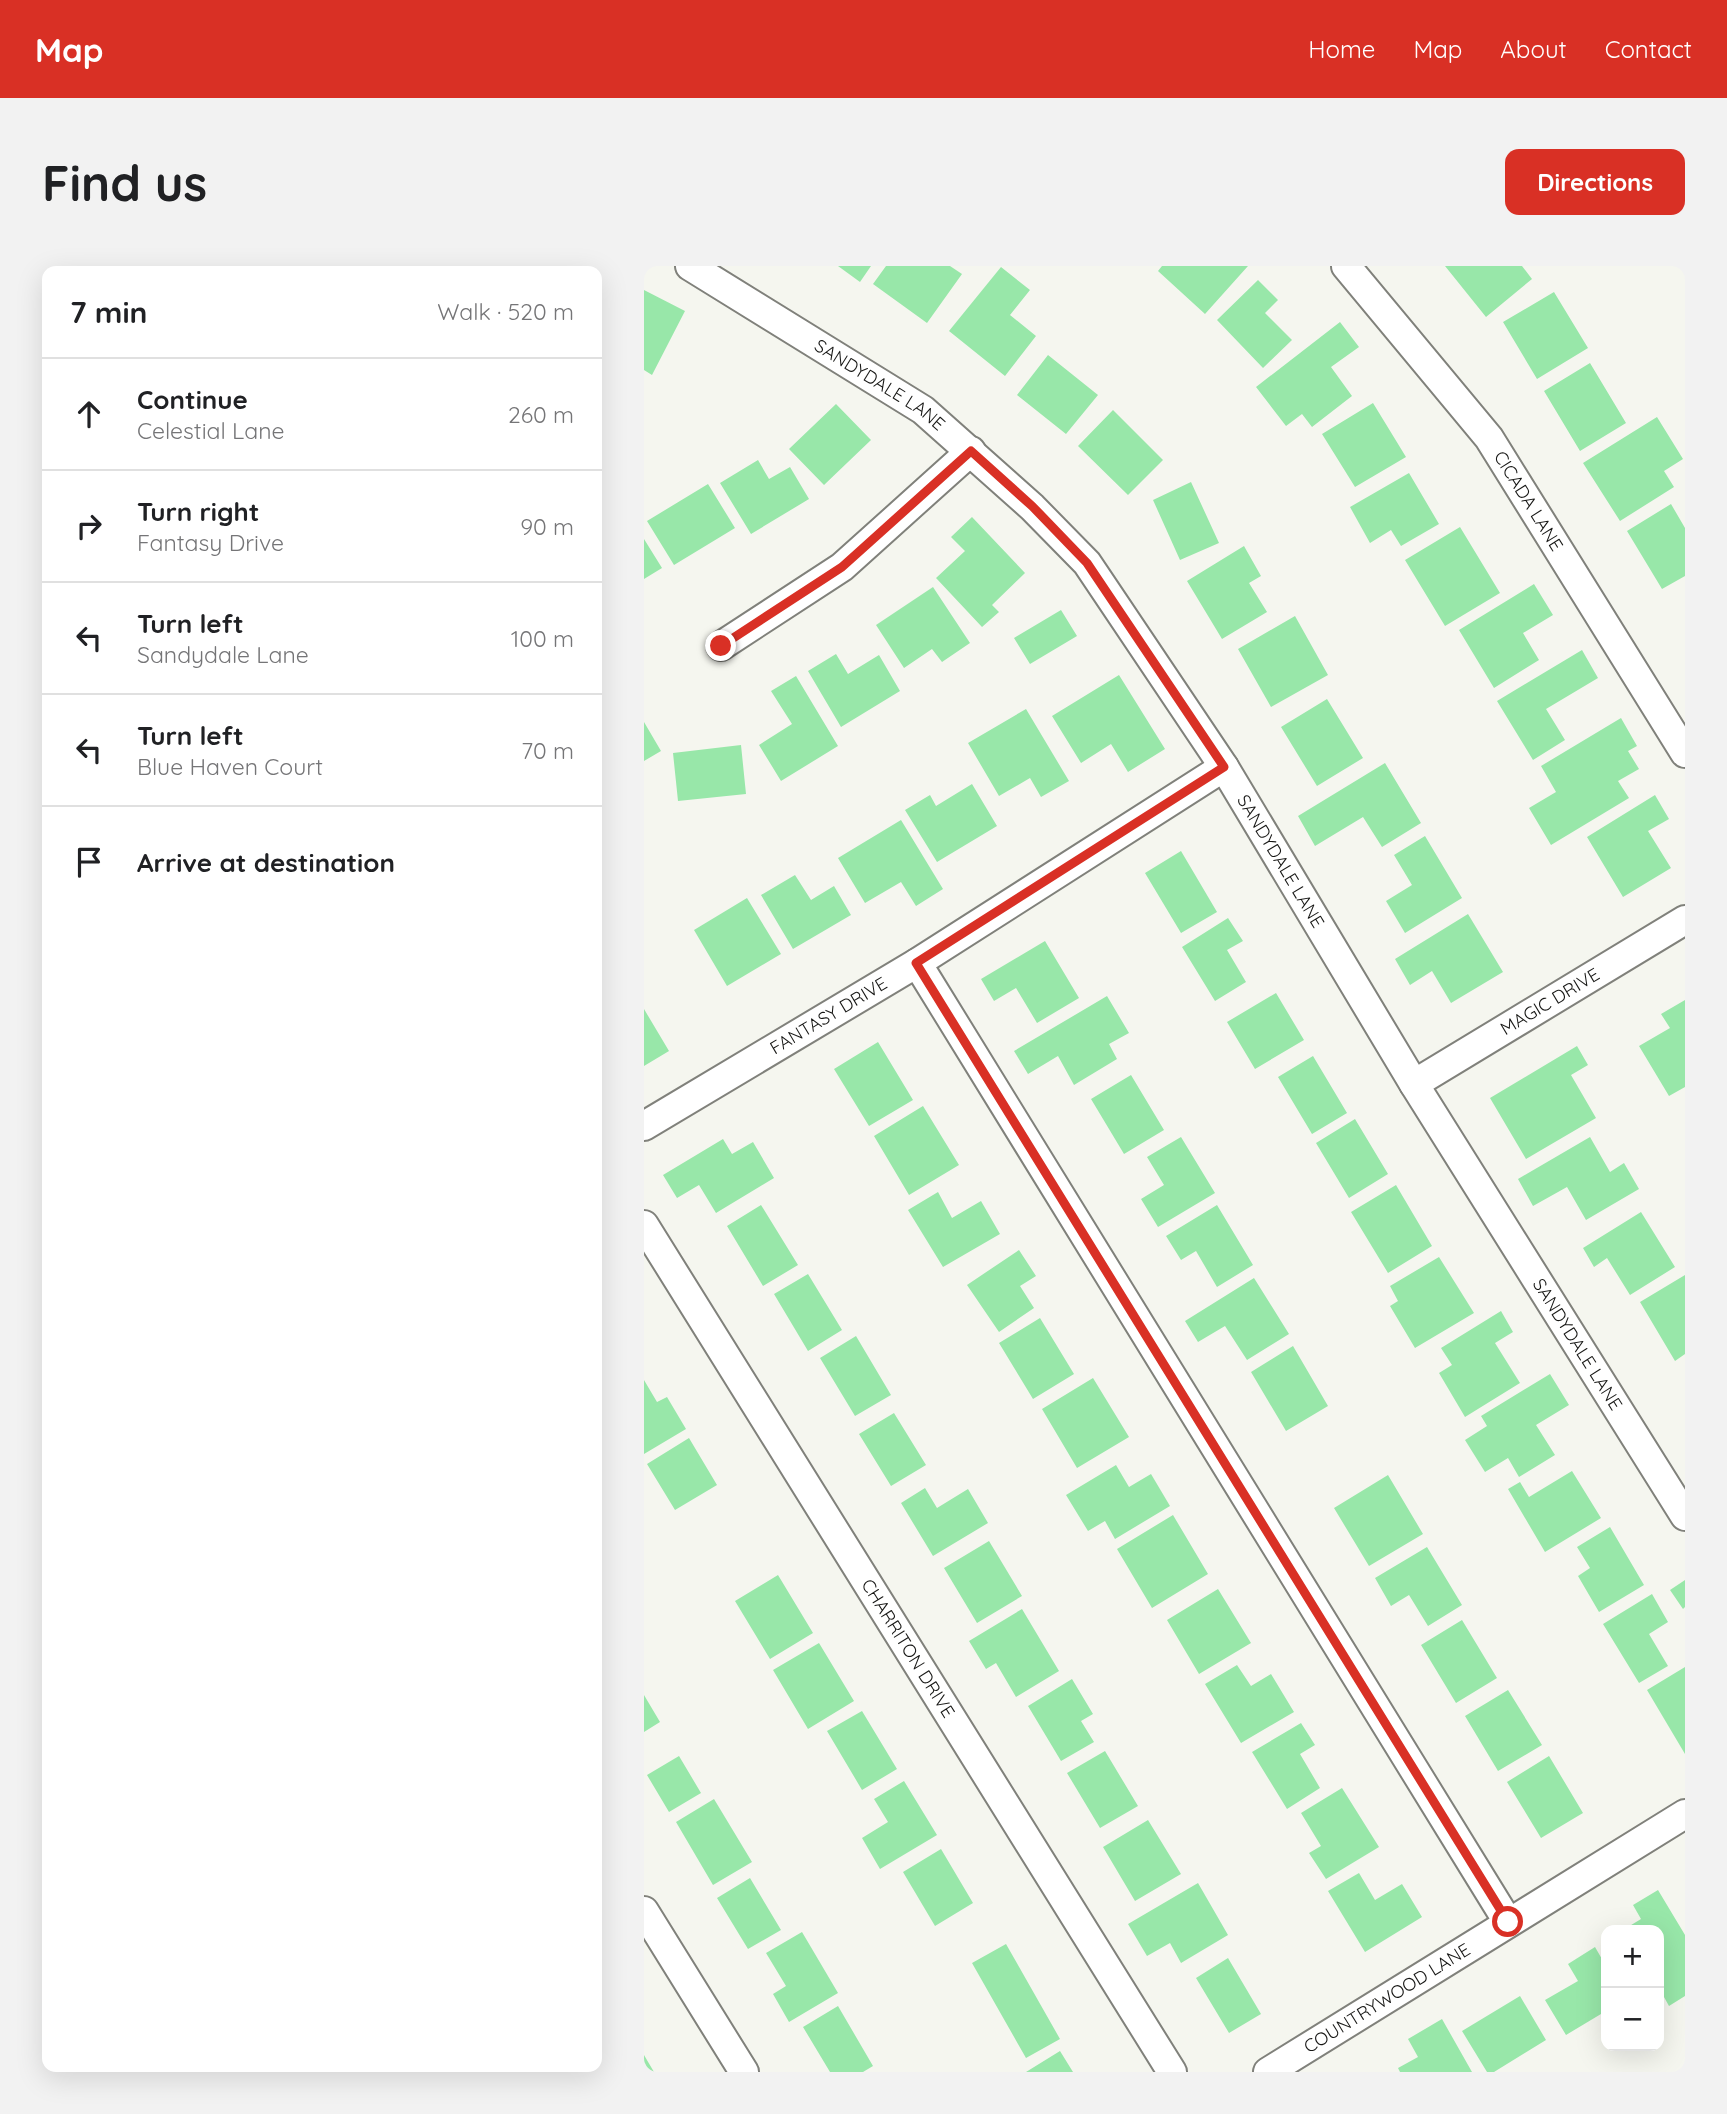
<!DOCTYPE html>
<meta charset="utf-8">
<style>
:root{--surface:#fff;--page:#f2f2f2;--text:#202124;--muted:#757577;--line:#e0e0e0;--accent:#d93025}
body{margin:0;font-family:Quicksand,sans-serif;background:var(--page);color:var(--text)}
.controls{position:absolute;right:21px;bottom:21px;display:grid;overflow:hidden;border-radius:14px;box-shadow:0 7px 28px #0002}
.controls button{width:63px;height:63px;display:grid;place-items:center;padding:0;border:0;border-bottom:2px solid var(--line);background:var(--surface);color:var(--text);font:35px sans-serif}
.stop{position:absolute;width:21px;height:21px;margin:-16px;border:5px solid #d93025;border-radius:50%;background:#fff}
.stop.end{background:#d93025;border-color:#fff;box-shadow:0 2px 7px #0008}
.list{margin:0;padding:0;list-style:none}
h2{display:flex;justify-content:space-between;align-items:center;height:91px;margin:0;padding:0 28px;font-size:30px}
h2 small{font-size:23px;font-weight:400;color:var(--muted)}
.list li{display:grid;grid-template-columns:46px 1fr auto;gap:21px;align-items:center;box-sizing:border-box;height:112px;padding:0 28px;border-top:2px solid var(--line)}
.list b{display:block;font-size:26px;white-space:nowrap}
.list p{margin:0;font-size:23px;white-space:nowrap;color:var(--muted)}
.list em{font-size:23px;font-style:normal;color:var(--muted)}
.icon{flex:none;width:38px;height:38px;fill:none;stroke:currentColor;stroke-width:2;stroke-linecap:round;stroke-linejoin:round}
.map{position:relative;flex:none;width:1041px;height:1806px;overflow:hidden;border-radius:14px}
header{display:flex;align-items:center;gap:42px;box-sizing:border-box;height:98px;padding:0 35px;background:var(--accent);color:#fff}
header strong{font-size:33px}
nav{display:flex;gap:38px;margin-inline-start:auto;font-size:24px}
.intro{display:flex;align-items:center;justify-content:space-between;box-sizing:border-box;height:168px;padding:0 42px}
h1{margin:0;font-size:49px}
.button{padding:18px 32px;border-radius:14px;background:var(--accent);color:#fff;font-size:24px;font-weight:700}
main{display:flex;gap:42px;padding:0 42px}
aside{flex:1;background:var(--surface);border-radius:14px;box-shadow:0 7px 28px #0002}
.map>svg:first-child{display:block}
</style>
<header>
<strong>Map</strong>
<nav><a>Home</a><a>Map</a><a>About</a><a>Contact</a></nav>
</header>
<div class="intro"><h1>Find us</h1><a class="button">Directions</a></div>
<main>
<aside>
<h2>7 min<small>Walk · 520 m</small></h2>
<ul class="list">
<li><svg class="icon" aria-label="ahead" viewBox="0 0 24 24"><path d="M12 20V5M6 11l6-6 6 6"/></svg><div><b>Continue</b><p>Celestial Lane</p></div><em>260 m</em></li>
<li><svg class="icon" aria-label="right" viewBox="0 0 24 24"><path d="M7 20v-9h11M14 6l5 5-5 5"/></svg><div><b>Turn right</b><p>Fantasy Drive</p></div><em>90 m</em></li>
<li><svg class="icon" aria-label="left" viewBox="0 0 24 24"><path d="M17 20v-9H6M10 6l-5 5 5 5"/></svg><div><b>Turn left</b><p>Sandydale Lane</p></div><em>100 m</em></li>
<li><svg class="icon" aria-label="left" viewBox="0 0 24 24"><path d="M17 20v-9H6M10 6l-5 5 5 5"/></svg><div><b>Turn left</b><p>Blue Haven Court</p></div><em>70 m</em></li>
<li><svg class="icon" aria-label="arrive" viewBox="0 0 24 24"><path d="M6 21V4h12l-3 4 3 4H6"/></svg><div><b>Arrive at destination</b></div></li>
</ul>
</aside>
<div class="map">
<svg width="1041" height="1806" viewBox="0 0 1041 1806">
<rect width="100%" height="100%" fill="#f5f6ef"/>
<!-- building -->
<path fill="#98e7a9" d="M194,0H227L216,16Z
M242,0H306L318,8L283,57L229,18Z
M518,0H604L561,48L514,5Z
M801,0H878L888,13L842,51Z
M357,1L386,24L366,49L392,70L361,110L305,65Z
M614,14L634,34L621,47L648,74L619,102L573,54Z
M0,24L41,45L8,109L0,104Z
M910,26L944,82L893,113L859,56Z
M696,56L715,81L687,101L708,130L668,161L658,148L642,160L612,121Z
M404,89L454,129L422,168L373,129Z
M946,97L982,157L936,185L900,125Z
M729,137L762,191L711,221L678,168Z
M192,138L227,174L180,219L145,183Z
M469,144L519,194L484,229L434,180Z
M1013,151L1039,193L1020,205L1030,221L976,255L939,197Z
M114,194L125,213L146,201L165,233L107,268L76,217Z
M765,207L795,258L757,280L747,264L726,277L706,241Z
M547,216L575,277L536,294L509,234Z
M64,218L91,262L30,299L3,255Z
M1027,238L1041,262V310L1018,323L983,265Z
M328,251L381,307L348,339L355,346L338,361L292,312L321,285L307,271Z
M816,261L856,327L801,360L761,294Z
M0,273L18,302L0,313Z
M600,280L617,310L605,317L623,346L578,373L543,315Z
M890,318L909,349L879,367L895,394L850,422L815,364Z
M289,321L326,377L298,396L288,383L260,402L232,359Z
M417,344L433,370L386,398L370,372Z
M651,350L684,409L627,441L594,383Z
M938,384L954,412L902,443L921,474L889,494L853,435Z
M192,388L204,408L235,389L256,425L197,461L164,405Z
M475,409L521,483L484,506L467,478L437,497L408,450Z
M152,410L194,480L137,515L115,479L148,458L127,425Z
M683,433L719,492L673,520L637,461Z
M382,443L425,515L397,531L386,512L355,530L324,477Z
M977,452L993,480L984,485L995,503L974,515L985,532L907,579L885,542L912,526L897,500Z
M0,456L17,485L0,495Z
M97,479L102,528L34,535L29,487Z
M741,497L777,557L738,581L719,551L671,580L654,550Z
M328,518L353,560L293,596L261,544L286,529L292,540Z
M1011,529L1025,553L1004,565L1027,602L979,631L943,571Z
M257,554L299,623L272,640L257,616L221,637L194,592Z
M781,570L818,632L761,667L742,635L768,619L750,589Z
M537,585L573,646L537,667L501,607Z
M151,609L167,634L190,620L207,649L149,683L117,629Z
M103,632L137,688L83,720L50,664Z
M824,648L859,706L807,737L788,705L766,719L751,693Z
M584,652L599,675L583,684L602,716L571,735L538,681Z
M401,675L435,732L393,757L372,722L350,735L337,713Z
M632,727L660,774L611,803L583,756Z
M463,730L485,767L465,778L473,793L430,819L414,790L384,808L370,785Z
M1041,734V821L1025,830L995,780L1026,762L1017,748Z
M0,743L25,785L0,800Z
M234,776L269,834L225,860L190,803Z
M933,780L944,799L927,809L952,852L882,893L846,832Z
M669,790L703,847L668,868L634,811Z
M487,809L520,864L480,888L447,833Z
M279,840L315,899L265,929L230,870Z
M711,853L744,908L705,932L672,877Z
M537,871L571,927L514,961L497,933L520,919L503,891Z
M946,871L966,906L980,897L995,923L942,954L923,921L889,940L874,913Z
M79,873L88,888L109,876L130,912L72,947L55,919L33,932L19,909Z
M752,919L788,980L744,1007L707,946Z
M294,926L308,952L337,935L356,968L299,1001L264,944Z
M117,939L154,999L119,1020L83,960Z
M573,939L609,999L573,1021L552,985L537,994L522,970Z
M997,946L1031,1001L986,1029L963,992L950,1001L939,982Z
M375,984L392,1010L376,1020L390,1042L355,1066L323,1019Z
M795,991L830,1047L771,1082L746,1040L754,1035L746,1020Z
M164,1008L198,1064L164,1085L130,1028Z
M1041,1009V1088L1031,1095L996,1036Z
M610,1012L645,1068L603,1094L581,1060L554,1076L541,1055Z
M857,1045L869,1066L851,1077L876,1117L821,1151L795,1107L808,1099L797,1082Z
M396,1052L430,1108L389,1133L355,1077Z
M212,1070L247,1129L211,1150L176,1092Z
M649,1080L684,1140L642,1165L607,1106Z
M906,1108L925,1139L892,1159L911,1189L875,1211L864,1192L841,1206L821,1174L843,1160L837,1150Z
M449,1112L485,1171L433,1202L398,1143Z
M0,1114L13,1136L23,1131L42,1163L0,1188Z
M250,1147L282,1199L247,1220L215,1168Z
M45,1172L73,1219L31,1244L3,1198Z
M472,1199L485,1221L507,1208L526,1240L471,1273L461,1255L444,1265L422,1229Z
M928,1205L957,1252L901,1286L864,1223L876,1216L885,1231Z
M744,1209L779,1268L725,1300L690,1242Z
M281,1222L293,1242L324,1223L344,1257L289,1290L257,1237Z
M529,1249L564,1308L508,1342L473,1283Z
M966,1261L1000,1319L955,1346L934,1310L946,1302L933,1281Z
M345,1275L378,1330L333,1357L300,1302Z
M783,1281L818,1339L784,1360L765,1329L747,1340L731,1312Z
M134,1309L169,1367L126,1393L91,1335Z
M1041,1314V1341L1039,1343L1026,1324Z
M574,1323L607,1377L555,1408L523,1354Z
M1008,1328L1024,1356L1005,1368L1024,1400L995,1417L959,1358Z
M378,1343L415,1405L372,1431L352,1397L342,1403L325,1375Z
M818,1354L853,1412L812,1437L777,1379Z
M175,1377L210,1435L164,1463L129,1404Z
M593,1399L607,1420L627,1408L650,1446L597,1477L561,1418Z
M1041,1401V1488L1003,1424Z
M428,1413L449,1448L437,1455L450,1476L417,1495L384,1440Z
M864,1424L898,1479L854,1505L821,1450Z
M0,1429L16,1456L0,1466Z
M218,1445L253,1503L218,1524L183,1465Z
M657,1457L671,1479L656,1488L676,1522L643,1543L608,1486Z
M461,1485L494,1540L456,1562L423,1507Z
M35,1490L57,1527L25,1546L3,1509Z
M905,1490L939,1547L897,1572L863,1516Z
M260,1515L293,1569L236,1603L218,1572L244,1556L230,1533Z
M698,1522L735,1581L682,1613L665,1587L677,1580L657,1547Z
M70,1533L108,1596L69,1619L32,1556Z
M504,1554L537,1608L491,1635L459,1581Z
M297,1583L329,1637L291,1660L259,1606Z
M715,1607L731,1634L758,1618L778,1651L721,1686L684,1625Z
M106,1612L137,1664L104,1683L73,1632Z
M554,1617L584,1669L537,1697L526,1677L503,1690L484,1658Z
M1014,1624L1041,1669V1730L1025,1740L1015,1722V1664H979L997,1653L989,1639Z
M158,1666L194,1727L145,1756L129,1728L142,1720L122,1687Z
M362,1678L416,1773L382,1792L328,1697Z
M951,1681L962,1700V1745L922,1769L901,1734L934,1715L924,1698Z
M584,1692L617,1748L585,1767L552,1712Z
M876,1730L902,1774L850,1806H843L818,1765Z
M194,1740L229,1800L219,1806H186L159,1761Z
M798,1753L828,1806H756L754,1802L774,1791L764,1773Z
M416,1785L429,1806H382Z
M0,1789L10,1806H0Z"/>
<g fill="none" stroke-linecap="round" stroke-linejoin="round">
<!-- minor casing -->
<g stroke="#80817b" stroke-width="32">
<g id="minor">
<path id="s1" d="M46,0L279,144L388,241L443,297L580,501L770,818L1041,1250"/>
<path id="s2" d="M702,0L845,172L1041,487"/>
<path d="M77,380L198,301L327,185"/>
<path d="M273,697L864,1656"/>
<path id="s3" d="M770,818L1041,654"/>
<path id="s4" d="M0,860L273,697L580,501"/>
<path id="s5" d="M0,959L528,1806"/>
<path d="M0,1645L100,1806"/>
<path id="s6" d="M624,1806L1041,1548"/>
</g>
</g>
<!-- minor -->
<use href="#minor" stroke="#fff" stroke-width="28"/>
</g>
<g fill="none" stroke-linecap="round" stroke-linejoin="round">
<!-- route -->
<path stroke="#d93025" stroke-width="9" d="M77,380L198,301L327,185L388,240L443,297L580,501L272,697L864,1656"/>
</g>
<g text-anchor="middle" stroke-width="5" stroke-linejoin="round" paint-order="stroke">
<!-- street labels -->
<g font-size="18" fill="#161614" stroke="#f5f6ef">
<text dy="6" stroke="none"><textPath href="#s1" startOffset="224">SANDYDALE LANE</textPath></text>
<text dy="6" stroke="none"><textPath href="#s2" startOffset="298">CICADA LANE</textPath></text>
<text dy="6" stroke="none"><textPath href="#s1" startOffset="854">SANDYDALE LANE</textPath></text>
<text dy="6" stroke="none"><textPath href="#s3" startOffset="159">MAGIC DRIVE</textPath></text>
<text dy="6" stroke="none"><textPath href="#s4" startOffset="215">FANTASY DRIVE</textPath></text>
<text dy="6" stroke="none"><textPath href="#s1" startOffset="1421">SANDYDALE LANE</textPath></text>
<text dy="6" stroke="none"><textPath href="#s5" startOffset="499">CHARRITON DRIVE</textPath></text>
<text dy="6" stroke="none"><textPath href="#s6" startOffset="140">COUNTRYWOOD LANE</textPath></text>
</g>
</g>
</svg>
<div class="controls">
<button>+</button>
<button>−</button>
</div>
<div class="stop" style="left:864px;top:1656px"></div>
<div class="stop end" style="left:77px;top:380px"></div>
</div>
</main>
